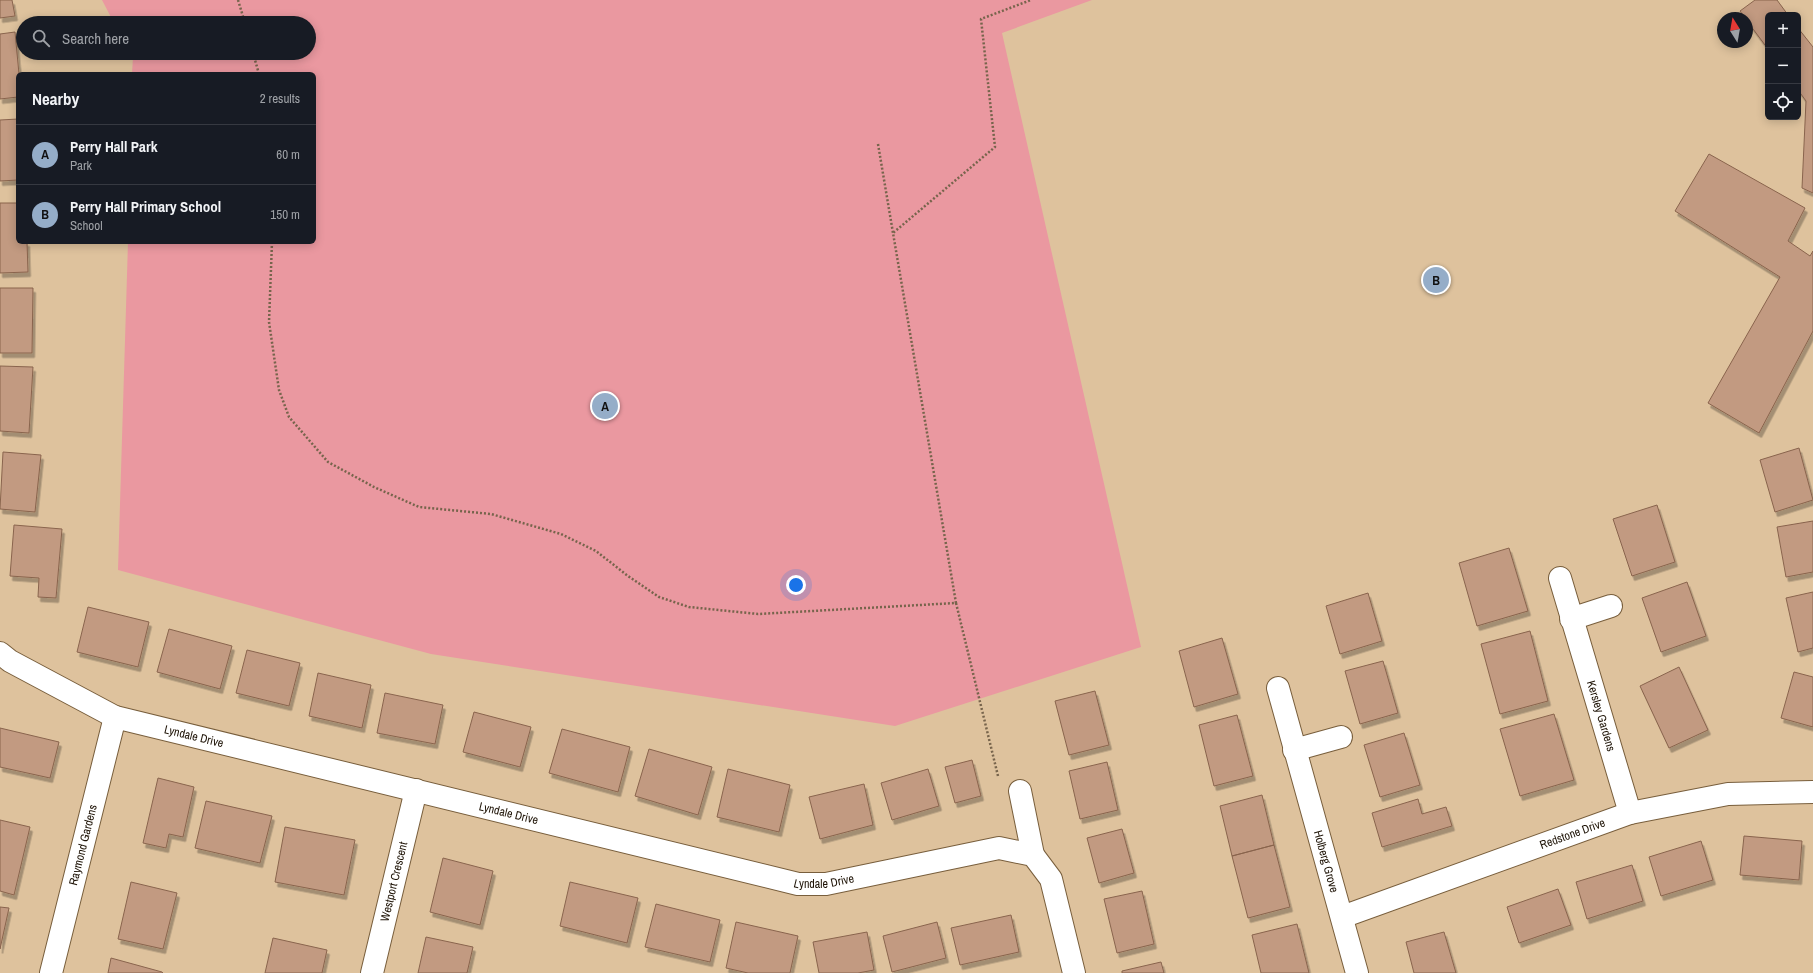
<!DOCTYPE html>
<meta charset="utf-8">
<style>
:root{--surface:#171b24;--page:#20242c;--text:#f1f3f6;--muted:#9ea1a6;--line:#363941;--accent:#95adc8}
body{margin:0;font-family:"Archivo Narrow",sans-serif;background:var(--page);color:var(--text)}
.controls{position:absolute;right:12px;top:12px;display:grid;overflow:hidden;border-radius:6px;box-shadow:0 2px 10px #0003}
.controls button{width:36px;height:36px;display:grid;place-items:center;padding:0;border:0;border-bottom:1px solid var(--line);background:var(--surface);color:var(--text);font:20px sans-serif}
.compass{position:absolute;left:1717px;top:12px;width:36px;height:36px;border-radius:50%;background:var(--surface);box-shadow:0 2px 10px #0003;rotate:349deg}
.you{position:absolute;left:796px;top:585px;width:14px;height:14px;margin:-10px;border:3px solid #fff;border-radius:50%;background:#1a73e8;box-shadow:0 0 0 6px #1a73e833}
.badge{display:grid;place-items:center;width:26px;height:26px;border-radius:50%;background:var(--accent);color:#111;font-size:13px;font-weight:700}
.pin{position:absolute;translate:-50% -50%;border:2px solid #fff;box-shadow:0 1px 4px #0006}
.list{margin:0;padding:0;list-style:none}
h2{display:flex;justify-content:space-between;align-items:center;height:52px;margin:0;padding:0 16px;font-size:17px}
h2 small{font-size:13px;font-weight:400;color:var(--muted)}
.list li{display:grid;grid-template-columns:26px 1fr auto;gap:12px;align-items:center;box-sizing:border-box;height:60px;padding:0 16px;border-top:1px solid var(--line)}
.list b{display:block;font-size:15px;white-space:nowrap}
.list p{margin:0;font-size:13px;white-space:nowrap;color:var(--muted)}
.list em{font-size:13px;font-style:normal;color:var(--muted)}
.icon{flex:none;width:22px;height:22px;fill:none;stroke:currentColor;stroke-width:2;stroke-linecap:round;stroke-linejoin:round}
.map{position:relative;flex:none;width:1813px;height:973px;overflow:hidden}
.search{position:absolute;background:var(--surface);box-shadow:0 2px 10px #0003;left:16px;top:16px;width:300px;height:44px;display:flex;align-items:center;gap:10px;box-sizing:border-box;padding:0 14px;border-radius:22px;color:var(--muted);font-size:15px}
.panel{position:absolute;background:var(--surface);box-shadow:0 2px 10px #0003;left:16px;top:72px;width:300px;height:172px;border-radius:6px}
.map>svg:first-child{display:block}
</style>
<div class="map">
<svg width="1813" height="973" viewBox="0 0 1813 973">
<defs>
<filter id="shadow"><feDropShadow dx="2.5" dy="4.5" stdDeviation="0" flood-color="#0004"/></filter>
</defs>
<rect width="100%" height="100%" fill="#dec29d"/>
<!-- green -->
<path fill="#ea98a0" d="M102,0H1092L1002,33L1141,647L895,726L431,654L118,570L128,242H314V74H132L133,57L131,53H309V23H114Z"/>
<!-- building -->
<path fill="#c29a81" stroke="#89644d" filter="url(#shadow)" d="M0,0H12L15,16L0,18Z
M1755,0H1777L1788,15H1768V49L1747,21V18H1745L1740,11Z
M1798,28L1813,47V193L1802,188L1806,101L1798,90Z
M15,32L19,74H18V97L0,99V34Z
M18,119V180L0,181V120Z
M1709,154L1805,208L1788,241L1810,256L1813,251V331L1759,433L1708,403L1780,277L1675,211Z
M0,203H18V242H27L28,272L0,273Z
M0,288H33L32,353H0Z
M0,366L33,367L29,433L0,431Z
M1799,448L1813,500L1775,512L1760,460Z
M3,452L41,455L35,512L0,509Z
M1657,505L1675,562L1632,576L1613,519Z
M1813,521V572L1786,577L1777,527Z
M14,525L62,529L56,598L38,597L39,578L10,576Z
M1509,548L1528,611L1477,626L1459,563Z
M1687,582L1706,636L1661,652L1642,598Z
M1813,592V648L1798,652L1786,598Z
M1368,593L1382,641L1340,654L1326,606Z
M88,607L149,622L138,667L77,652Z
M169,629L232,646L220,689L157,672Z
M1530,631L1548,701L1500,714L1481,644Z
M1222,638L1238,694L1194,707L1179,651Z
M247,650L300,663L289,706L236,693Z
M1383,661L1398,713L1360,724L1345,671Z
M1679,667L1708,730L1669,748L1640,686Z
M1794,672L1813,677V727L1781,718Z
M318,673L371,685L362,728L309,716Z
M1095,691L1109,745L1069,755L1055,701Z
M385,693L443,705L435,744L377,733Z
M474,712L531,727L520,767L463,752Z
M1554,714L1574,780L1520,796L1500,729Z
M1237,715L1253,776L1214,786L1199,725Z
M0,728L59,742L50,778L0,767Z
M562,729L630,747L618,792L549,773Z
M1404,733L1420,785L1380,797L1364,745Z
M649,749L712,767L698,815L635,796Z
M972,760L981,796L955,803L945,767Z
M1107,762L1118,810L1080,819L1069,771Z
M728,769L790,785L779,832L717,817Z
M928,769L939,806L892,820L881,783Z
M158,778L194,787L183,837L169,834L166,848L143,843Z
M864,784L873,825L820,839L809,797Z
M1262,795L1274,845L1232,856L1220,806Z
M1418,799L1422,814L1446,807L1452,826L1382,847L1372,813Z
M206,801L272,816L260,863L195,848Z
M0,820L30,827L14,895L0,891Z
M285,827L355,840L344,895L275,882Z
M1122,829L1134,873L1099,883L1087,838Z
M1744,836L1802,841L1799,880L1740,875Z
M1701,841L1713,880L1661,896L1649,857Z
M1274,845L1290,907L1248,918L1232,856Z
M443,858L493,871L480,925L430,912Z
M1632,865L1643,901L1587,919L1576,882Z
M131,882L177,893L163,949L118,939Z
M570,882L638,898L627,943L560,926Z
M1558,889L1571,925L1519,943L1507,907Z
M1142,891L1154,944L1117,953L1104,899Z
M656,904L720,920L710,962L645,947Z
M0,907L9,908L0,949Z
M1011,915L1019,952L960,965L951,928Z
M736,922L798,936L790,973H748L726,968Z
M937,922L946,958L892,972L883,936Z
M1297,924L1309,973H1261L1252,935Z
M867,932L874,970L858,973H819L813,942Z
M1444,932L1456,973H1414L1406,942Z
M426,937L473,947L467,973H418Z
M273,938L327,950L322,973H265Z
M111,958L162,972L163,973H108Z
M1161,962L1164,973H1122V971Z"/>
<g fill="none" stroke-linecap="round" stroke-linejoin="round">
<!-- minor casing -->
<g stroke="#785e3c" stroke-width="24">
<g id="minor">
<path id="s1" d="M1560,578L1630,813"/>
<path d="M1571,619L1611,606"/>
<path id="s2" d="M0,653L10,661L115,717L798,884H826L999,848L1033,855L1051,879L1074,973"/>
<path id="s3" d="M1278,688L1357,973"/>
<path d="M1294,750L1341,737"/>
<path d="M1020,791L1033,855"/>
<path id="s4" d="M1342,917L1630,813L1728,794L1813,792"/>
<path id="s5" d="M51,973L115,717"/>
<path id="s6" d="M372,973L416,790"/>
</g>
</g>
<!-- path -->
<path stroke="#77644c" stroke-width="2.5" stroke-dasharray="2 2" stroke-linecap="butt" d="M238,0L245,23
M253,53L259,74
M878,144L893,233
M272,242L269,322L279,390L289,417L328,462L374,487L419,507L491,514L561,534L596,551L628,576L659,597L689,607L758,614L956,603L893,233L995,147L981,19L1031,0
M956,603L998,776"/>
<!-- minor -->
<use href="#minor" stroke="#fff" stroke-width="22"/>
</g>
<g text-anchor="middle" stroke-width="4" stroke-linejoin="round" paint-order="stroke">
<!-- street labels -->
<g font-size="12" fill="#1e1306" stroke="#dec29d">
<text dy="4" stroke="none"><textPath href="#s1" startOffset="144">Kersley Gardens</textPath></text>
<text dy="4" stroke="none"><textPath href="#s2" startOffset="213">Lyndale Drive</textPath></text>
<text dy="4" stroke="none"><textPath href="#s2" startOffset="537">Lyndale Drive</textPath></text>
<text dy="4" stroke="none"><textPath href="#s4" startOffset="245">Redstone Drive</textPath></text>
<text dy="4" stroke="none"><textPath href="#s5" startOffset="132">Raymond Gardens</textPath></text>
<text dy="4" stroke="none"><textPath href="#s3" startOffset="180">Holberg Grove</textPath></text>
<text dy="4" stroke="none"><textPath href="#s2" startOffset="861">Lyndale Drive</textPath></text>
<text dy="4" stroke="none"><textPath href="#s6" startOffset="94">Westport Crescent</textPath></text>
</g>
</g>
</svg>
<div class="controls">
<button>+</button>
<button>−</button>
<button><svg class="icon" aria-label="locate" viewBox="0 0 24 24"><circle cx="12" cy="12" r="6"/><path d="M12 2v4M12 18v4M2 12h4M18 12h4"/></svg></button>
</div>
<svg class="compass" viewBox="-18 -18 36 36"><path d="M0-13l5 13h-10z" fill="#e53935"/><path d="M0 13l5-13h-10z" fill="#9ea1a6"/></svg>
<div class="you"></div>
<div class="pin badge" style="left:605px;top:406px">A</div>
<div class="pin badge" style="left:1436px;top:280px">B</div>
<div class="search"><svg class="icon" aria-label="search" viewBox="0 0 24 24"><circle cx="10" cy="10" r="6"/><path d="M15 15l6 6"/></svg>Search here</div>
<section class="panel">
<h2>Nearby<small>2 results</small></h2>
<ul class="list">
<li><span class="badge">A</span><div><b>Perry Hall Park</b><p>Park</p></div><em>60 m</em></li>
<li><span class="badge">B</span><div><b>Perry Hall Primary School</b><p>School</p></div><em>150 m</em></li>
</ul>
</section>
</div>
